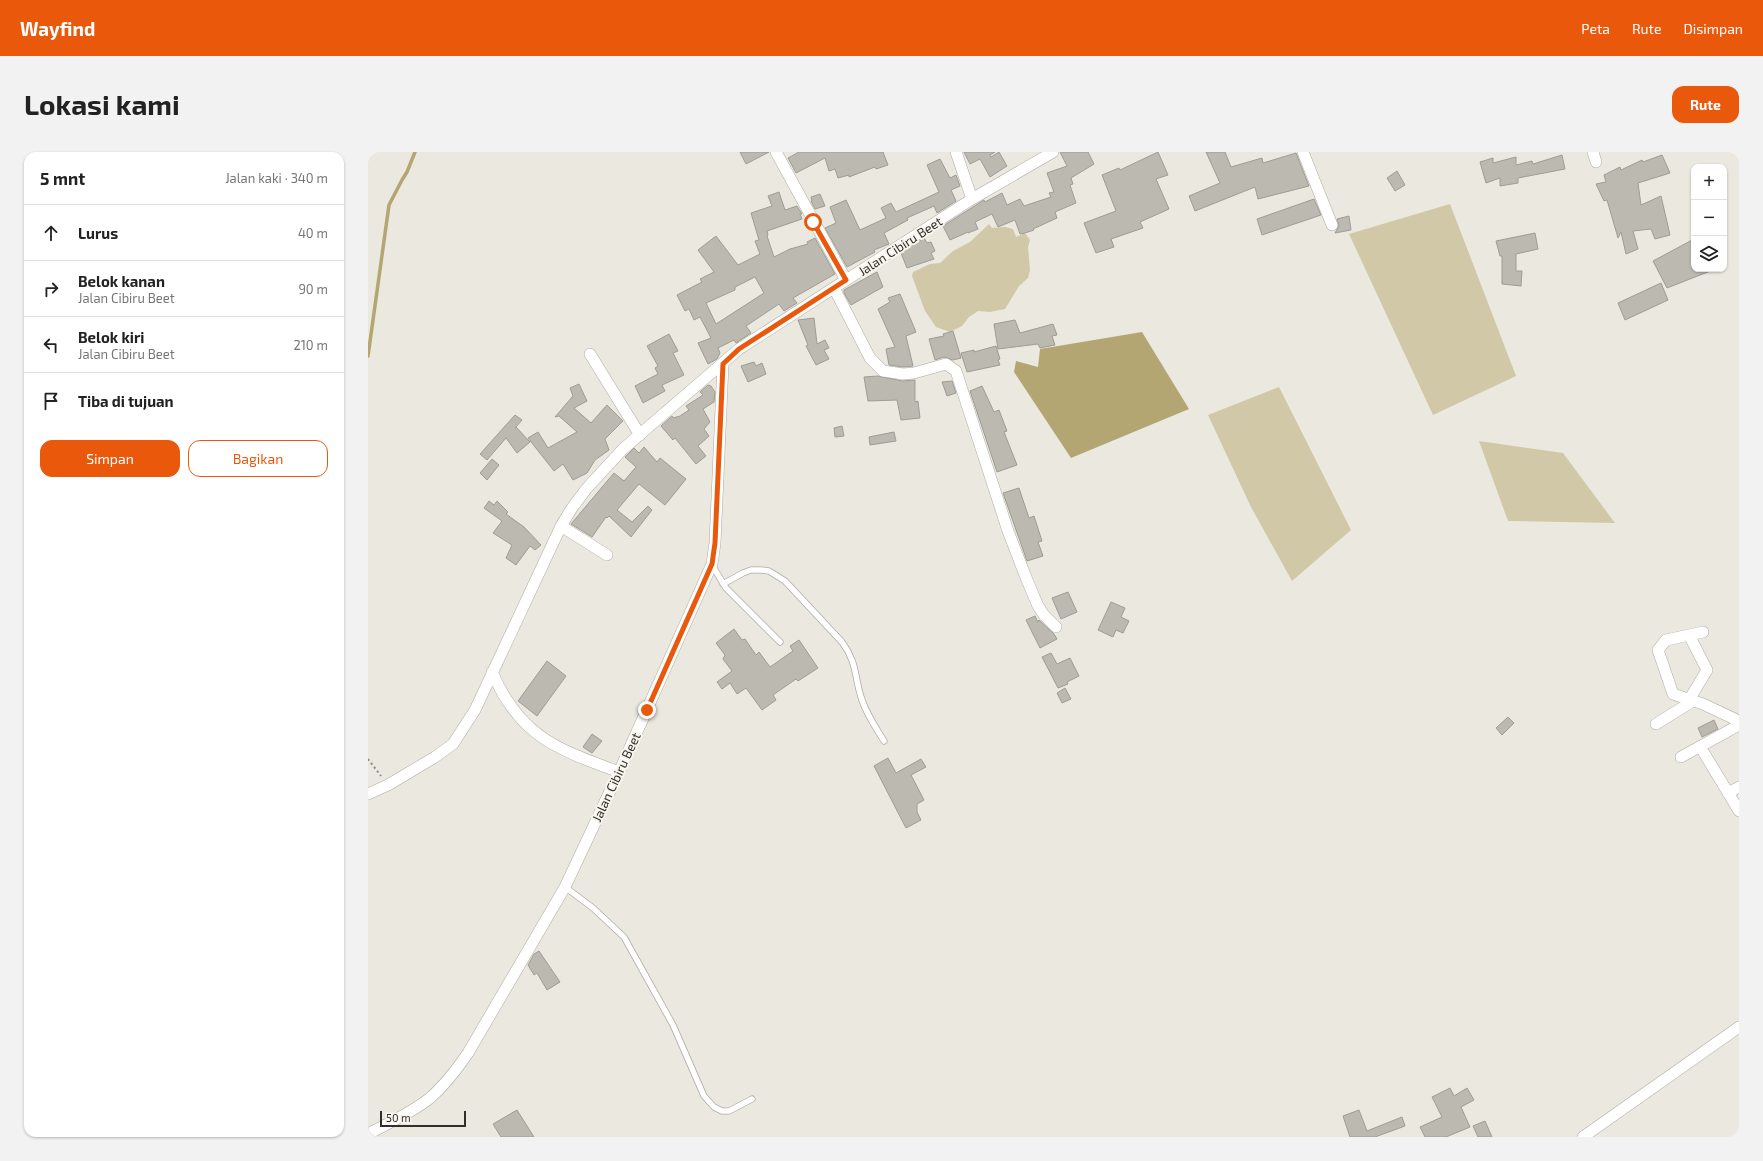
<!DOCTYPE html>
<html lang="id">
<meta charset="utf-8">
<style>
:root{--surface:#fff;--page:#f2f2f2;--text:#222;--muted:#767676;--line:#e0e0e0;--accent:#ea580c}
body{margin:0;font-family:"Exo 2",sans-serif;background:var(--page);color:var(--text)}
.controls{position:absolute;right:12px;top:12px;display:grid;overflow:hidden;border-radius:8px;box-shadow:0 1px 3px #0004}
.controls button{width:36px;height:36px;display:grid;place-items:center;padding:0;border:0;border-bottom:1px solid var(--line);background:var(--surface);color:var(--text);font:20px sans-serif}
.scale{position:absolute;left:12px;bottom:10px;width:86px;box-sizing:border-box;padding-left:4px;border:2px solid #302f2c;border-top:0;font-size:11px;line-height:14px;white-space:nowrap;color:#302f2c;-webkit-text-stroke:3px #f7f5ec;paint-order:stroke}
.stop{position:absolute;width:12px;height:12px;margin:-9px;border:3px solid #ea580c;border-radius:50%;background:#fff}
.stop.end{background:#ea580c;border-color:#fff;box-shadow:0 1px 4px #0008}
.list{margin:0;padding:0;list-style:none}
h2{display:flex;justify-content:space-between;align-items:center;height:52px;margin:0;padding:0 16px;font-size:17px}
h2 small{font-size:13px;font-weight:400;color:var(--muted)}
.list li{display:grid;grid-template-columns:26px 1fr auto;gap:12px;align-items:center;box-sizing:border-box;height:56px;padding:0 16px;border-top:1px solid var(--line)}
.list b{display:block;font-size:15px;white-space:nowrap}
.list p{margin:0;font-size:13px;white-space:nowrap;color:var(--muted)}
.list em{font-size:13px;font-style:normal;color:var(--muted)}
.actions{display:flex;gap:8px;padding:12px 16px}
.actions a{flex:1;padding:9px 0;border:1px solid var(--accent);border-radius:12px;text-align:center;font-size:14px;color:var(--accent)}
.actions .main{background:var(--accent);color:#fff}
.icon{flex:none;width:22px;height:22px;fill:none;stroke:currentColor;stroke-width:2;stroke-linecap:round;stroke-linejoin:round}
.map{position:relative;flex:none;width:1371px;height:985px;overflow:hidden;border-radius:12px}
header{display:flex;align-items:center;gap:24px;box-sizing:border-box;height:56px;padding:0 20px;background:var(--accent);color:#fff}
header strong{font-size:19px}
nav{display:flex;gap:22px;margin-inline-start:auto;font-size:14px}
.intro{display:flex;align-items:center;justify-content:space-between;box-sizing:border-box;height:96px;padding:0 24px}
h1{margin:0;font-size:28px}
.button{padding:10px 18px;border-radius:12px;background:var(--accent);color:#fff;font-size:14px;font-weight:700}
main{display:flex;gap:24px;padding:0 24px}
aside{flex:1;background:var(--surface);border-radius:12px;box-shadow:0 1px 3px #0004}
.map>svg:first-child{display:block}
</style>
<header>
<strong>Wayfind</strong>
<nav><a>Peta</a><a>Rute</a><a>Disimpan</a></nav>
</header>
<div class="intro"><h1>Lokasi kami</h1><a class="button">Rute</a></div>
<main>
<aside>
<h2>5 mnt<small>Jalan kaki · 340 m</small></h2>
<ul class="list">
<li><svg class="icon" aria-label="ahead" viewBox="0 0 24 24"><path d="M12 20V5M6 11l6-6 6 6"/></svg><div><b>Lurus</b></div><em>40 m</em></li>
<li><svg class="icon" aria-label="right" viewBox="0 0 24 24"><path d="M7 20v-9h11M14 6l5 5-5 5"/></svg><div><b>Belok kanan</b><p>Jalan Cibiru Beet</p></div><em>90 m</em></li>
<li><svg class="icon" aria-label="left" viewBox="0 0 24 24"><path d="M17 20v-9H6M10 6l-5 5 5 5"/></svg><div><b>Belok kiri</b><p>Jalan Cibiru Beet</p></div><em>210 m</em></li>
<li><svg class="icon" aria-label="arrive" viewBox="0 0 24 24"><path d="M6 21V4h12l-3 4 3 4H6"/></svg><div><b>Tiba di tujuan</b></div></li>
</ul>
<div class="actions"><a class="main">Simpan</a><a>Bagikan</a></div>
</aside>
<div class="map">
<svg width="1371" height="985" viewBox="0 0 1371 985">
<rect width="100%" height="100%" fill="#eae8df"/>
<!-- green -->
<path fill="#d1c8a7" d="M1082,52L1148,224L1065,263L981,82Z
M621,72L624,76L637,75L645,77L648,85L657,81L662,88L660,95L662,118L660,126L651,134L637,157L622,160L610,159L601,165L594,174L582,180L568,175L557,159L544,124L545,120L562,112L572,111L585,99L602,90Z
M911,235L983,378L924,429L883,355L840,263Z
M1111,289L1195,301L1247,371L1140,369Z"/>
<!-- water -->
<path fill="#b4a672" d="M774,180L821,257L703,306L646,220L648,209L670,215L672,197Z"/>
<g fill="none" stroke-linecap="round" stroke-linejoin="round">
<!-- stream -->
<path stroke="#b4a672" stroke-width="3.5" d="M0,204L21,53L34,28L39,20L47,0"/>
</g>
<!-- building -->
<path fill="#bcb9b1" stroke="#9e9c94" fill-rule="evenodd" d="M372,0H401L378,12Z
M431,0H515L520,13L508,17L507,15L481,25V23L470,26L467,17L461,19L457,6L428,21L420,6Z
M596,0H627L622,3L623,5L631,0L639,14L622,25L612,7L602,12Z
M692,0H720L726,12L703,26L705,32L702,33L708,51L687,60L689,66L665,77L666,78L657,81L652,82L647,68L630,75L624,62L607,70L610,77L600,81V80L582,88L575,74L616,48L617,50L634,41L639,53L652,47L656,54L683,45L681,41L686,40L679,21L699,14Z
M790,0L800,23L788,27L801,57L772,70L775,76L743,87L746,95L728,101L716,71L748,59L734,23L751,16L752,18Z
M838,0H857L863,15L894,6L895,11L928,1L941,34L890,47L887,35L827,59L821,44L852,31Z
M1194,3L1197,17L1150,26V31L1132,34V26L1118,31L1112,10L1125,6V11L1148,5V13L1164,9L1165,12Z
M1294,3L1302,21L1270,31L1273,53L1293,44L1302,83L1287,87L1283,77L1265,79L1270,97L1258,102L1253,80L1250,86L1239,48L1236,49L1228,32L1238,30L1236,23L1252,15L1253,18L1274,8L1275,10Z
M572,7L582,26L588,23L592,34L583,38L588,49L569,61L566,54L539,66L540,68L516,81L521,92L506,98L507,100L479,115L457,76L468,71L462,55L478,48L492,78L518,66L513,56L523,51L528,60L571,40L559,13Z
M1029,19L1037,33L1027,39L1019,26Z
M411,40L417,58L429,54L434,62H432L434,67L399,79L400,83L399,84L406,105L422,97L440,92L439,90L447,86L467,122L425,146L429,151L416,159L411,152L378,174L383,181L368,191L366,188L350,196L352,201L349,207L340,212L330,191L343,186L332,165L326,168L321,157L317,159L309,143L334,130L332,127L346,120L330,98L348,84L370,113L392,102L387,89L391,88L383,61L404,54L400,44ZM387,125L396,141L348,172L338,151L367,138V135Z
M452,42L457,54L447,57L443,49H444L443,45Z
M946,47L953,63L894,83L889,67Z
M981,64L983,78L967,81L971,74L969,67Z
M1167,81L1170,97L1148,102V119H1154L1153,134L1134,132V104H1132L1128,89Z
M556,86L559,91L563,90L567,99L563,101L566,107L539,116L533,101Z
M1326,87V117H1344L1345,118L1299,136L1285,109Z
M509,120L515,135L483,153L476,141V138Z
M1293,131L1300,148L1257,168L1250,151Z
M532,142L548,180L538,184L545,214L535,215L521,213L518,197L527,195L510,157L522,150L520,146Z
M446,166L449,192L457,188L461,196L456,198L461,207L448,213L438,194L440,193L430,168Z
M647,168L652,181L685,172L689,183L684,184L687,193L672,196L670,192L630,197L626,172Z
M585,179L593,206L585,208L576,205L567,208L561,187L576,184L575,182Z
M301,182L310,199L305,201L316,223L294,233L297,239L275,251L267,234L290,222L287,216L290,214L279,194Z
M628,194L632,207L630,208L632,213L599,220L593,201L606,198V200Z
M386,210L388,214L394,211L398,222L380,230L373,214Z
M510,224L534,229L547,228V250L550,249L552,266L533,268L529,248L500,249L496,225Z
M584,229L588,241L579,244L574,230Z
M211,232L219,249L206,256L223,271L239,253L255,269L237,287L241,298L227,308L219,321L205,328L195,312L186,319L160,286L170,280L180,296L209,280L191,264L187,265L205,244L202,236Z
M340,233L343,234L347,240L346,250L335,257L342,270L336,277L341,284L330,294L338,304L328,312L307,286L305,288L293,274L304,264L305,266L312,264L321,258L318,254L335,243L332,240Z
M614,234L626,260L631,258L639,279L636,280L649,313L629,320L602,239Z
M147,263L154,268L147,276L148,275L162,290L149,301L138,286L119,308L112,302Z
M474,274L476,284L467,285L466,276Z
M526,280L528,289L502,293L501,285Z
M276,295L289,310L292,306L318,327L297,353L271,332L249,358L264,370L280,354L284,358L263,385L241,364L239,366L238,365L224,385L203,372L246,321L256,329L268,315L257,305L266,296L271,301Z
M124,307L131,313L119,328L112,321Z
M651,336L661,366L666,364L674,389L670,390L675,404L659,409L635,341Z
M121,349L126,353L129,349L140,360L138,362L156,375L173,393L167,398L162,394L148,413L138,406L144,393L125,381L134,369L116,356Z
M700,440L709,460L693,467L684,446Z
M743,450L757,456L753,465L761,469L755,481L748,478L745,485L730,478Z
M667,464L670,470L671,468L686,482L689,487L672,496L658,468Z
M366,477L374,488L377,487L388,503L391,500L402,515L425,499L422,494L431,488L450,516L430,529L428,527L405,543L408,548L394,558L378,536L369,542L362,531L354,537L349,530L364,519L355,507L357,503L348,491Z
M683,501L689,512L702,506L711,524L699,530L700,532L690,536L674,505Z
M179,509L198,524L169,564L150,549Z
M697,536L703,547L694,551L689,541Z
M1140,565L1146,571L1134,583L1128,576Z
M1346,568L1350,577L1334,585L1330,576Z
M224,582L234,589L224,601L215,595Z
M520,606L528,621L553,607L558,615L543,623L556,648L549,652V660L553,668L538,676L506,614Z
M171,799L192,830L179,838L169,821L166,823L160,813L166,802Z
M1082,936L1086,944L1099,936L1106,948L1093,955L1102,975L1078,985H1057L1052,975L1074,965L1064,945Z
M149,958L166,985H133L125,972Z
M991,958L999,979L1034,965L1037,974L1007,985H982L975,964Z
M1117,969L1124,985H1110L1105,974Z"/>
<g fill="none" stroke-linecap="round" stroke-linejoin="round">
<!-- service casing -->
<g stroke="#aeaba3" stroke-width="7">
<path id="service" d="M344,413L358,436L412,490
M355,432L375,421L383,418H393L401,419L417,429L474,490C490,512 486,525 494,548C499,563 508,576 516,589
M197,735L225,756L256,785L305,873L336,944L346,955L354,959H361L384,947"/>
</g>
<!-- minor casing -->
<g stroke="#aeaba3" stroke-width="12">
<path id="minor" d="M408,0L478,128
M588,0L604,47
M935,0L964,73
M1225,0L1228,10
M466,136L502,206L515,219L535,222L546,221L578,212L588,219L640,379L657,423L670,454L676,463L688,475
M222,202L272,283
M193,374L239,403
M1335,480L1298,488L1290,498L1305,542L1335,552L1371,569
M1321,483L1339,518L1321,548
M124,520C152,585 189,597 251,620
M1288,572L1325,549
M1336,601L1371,659
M1313,605L1371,573
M1360,641L1371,635
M0,642L20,633L67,605L85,592L107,558L193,374L204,356L219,336L255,297L371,197L604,47L685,0
M0,982C21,971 43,961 62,946C77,933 89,917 100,901L197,735L251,620L344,412L347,391L355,212
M1215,985L1371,875"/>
</g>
<!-- path -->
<path stroke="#8b8a84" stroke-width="2" stroke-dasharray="2 3" stroke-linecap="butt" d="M0,607L13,624"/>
<!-- service -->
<use href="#service" stroke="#fff" stroke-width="5.5"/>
<!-- minor -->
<use href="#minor" stroke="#fff" stroke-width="11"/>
</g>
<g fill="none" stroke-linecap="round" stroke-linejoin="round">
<!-- route -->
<path stroke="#ea580c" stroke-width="5" d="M279,558L344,412L347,391L355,212L371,197L478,128L445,70"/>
</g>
<g text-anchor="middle" stroke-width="4" stroke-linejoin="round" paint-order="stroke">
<!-- street labels -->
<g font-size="13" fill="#302f2c" stroke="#f7f5ec">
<text transform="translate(532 94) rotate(-33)" y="5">Jalan Cibiru Beet</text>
<text transform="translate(248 625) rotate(-65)" y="5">Jalan Cibiru Beet</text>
</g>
</g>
</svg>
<div class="controls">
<button>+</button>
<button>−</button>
<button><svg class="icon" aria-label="layers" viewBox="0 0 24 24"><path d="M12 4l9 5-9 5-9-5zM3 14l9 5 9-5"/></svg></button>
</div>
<div class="scale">50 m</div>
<div class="stop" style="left:445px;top:70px"></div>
<div class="stop end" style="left:279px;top:558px"></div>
</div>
</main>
